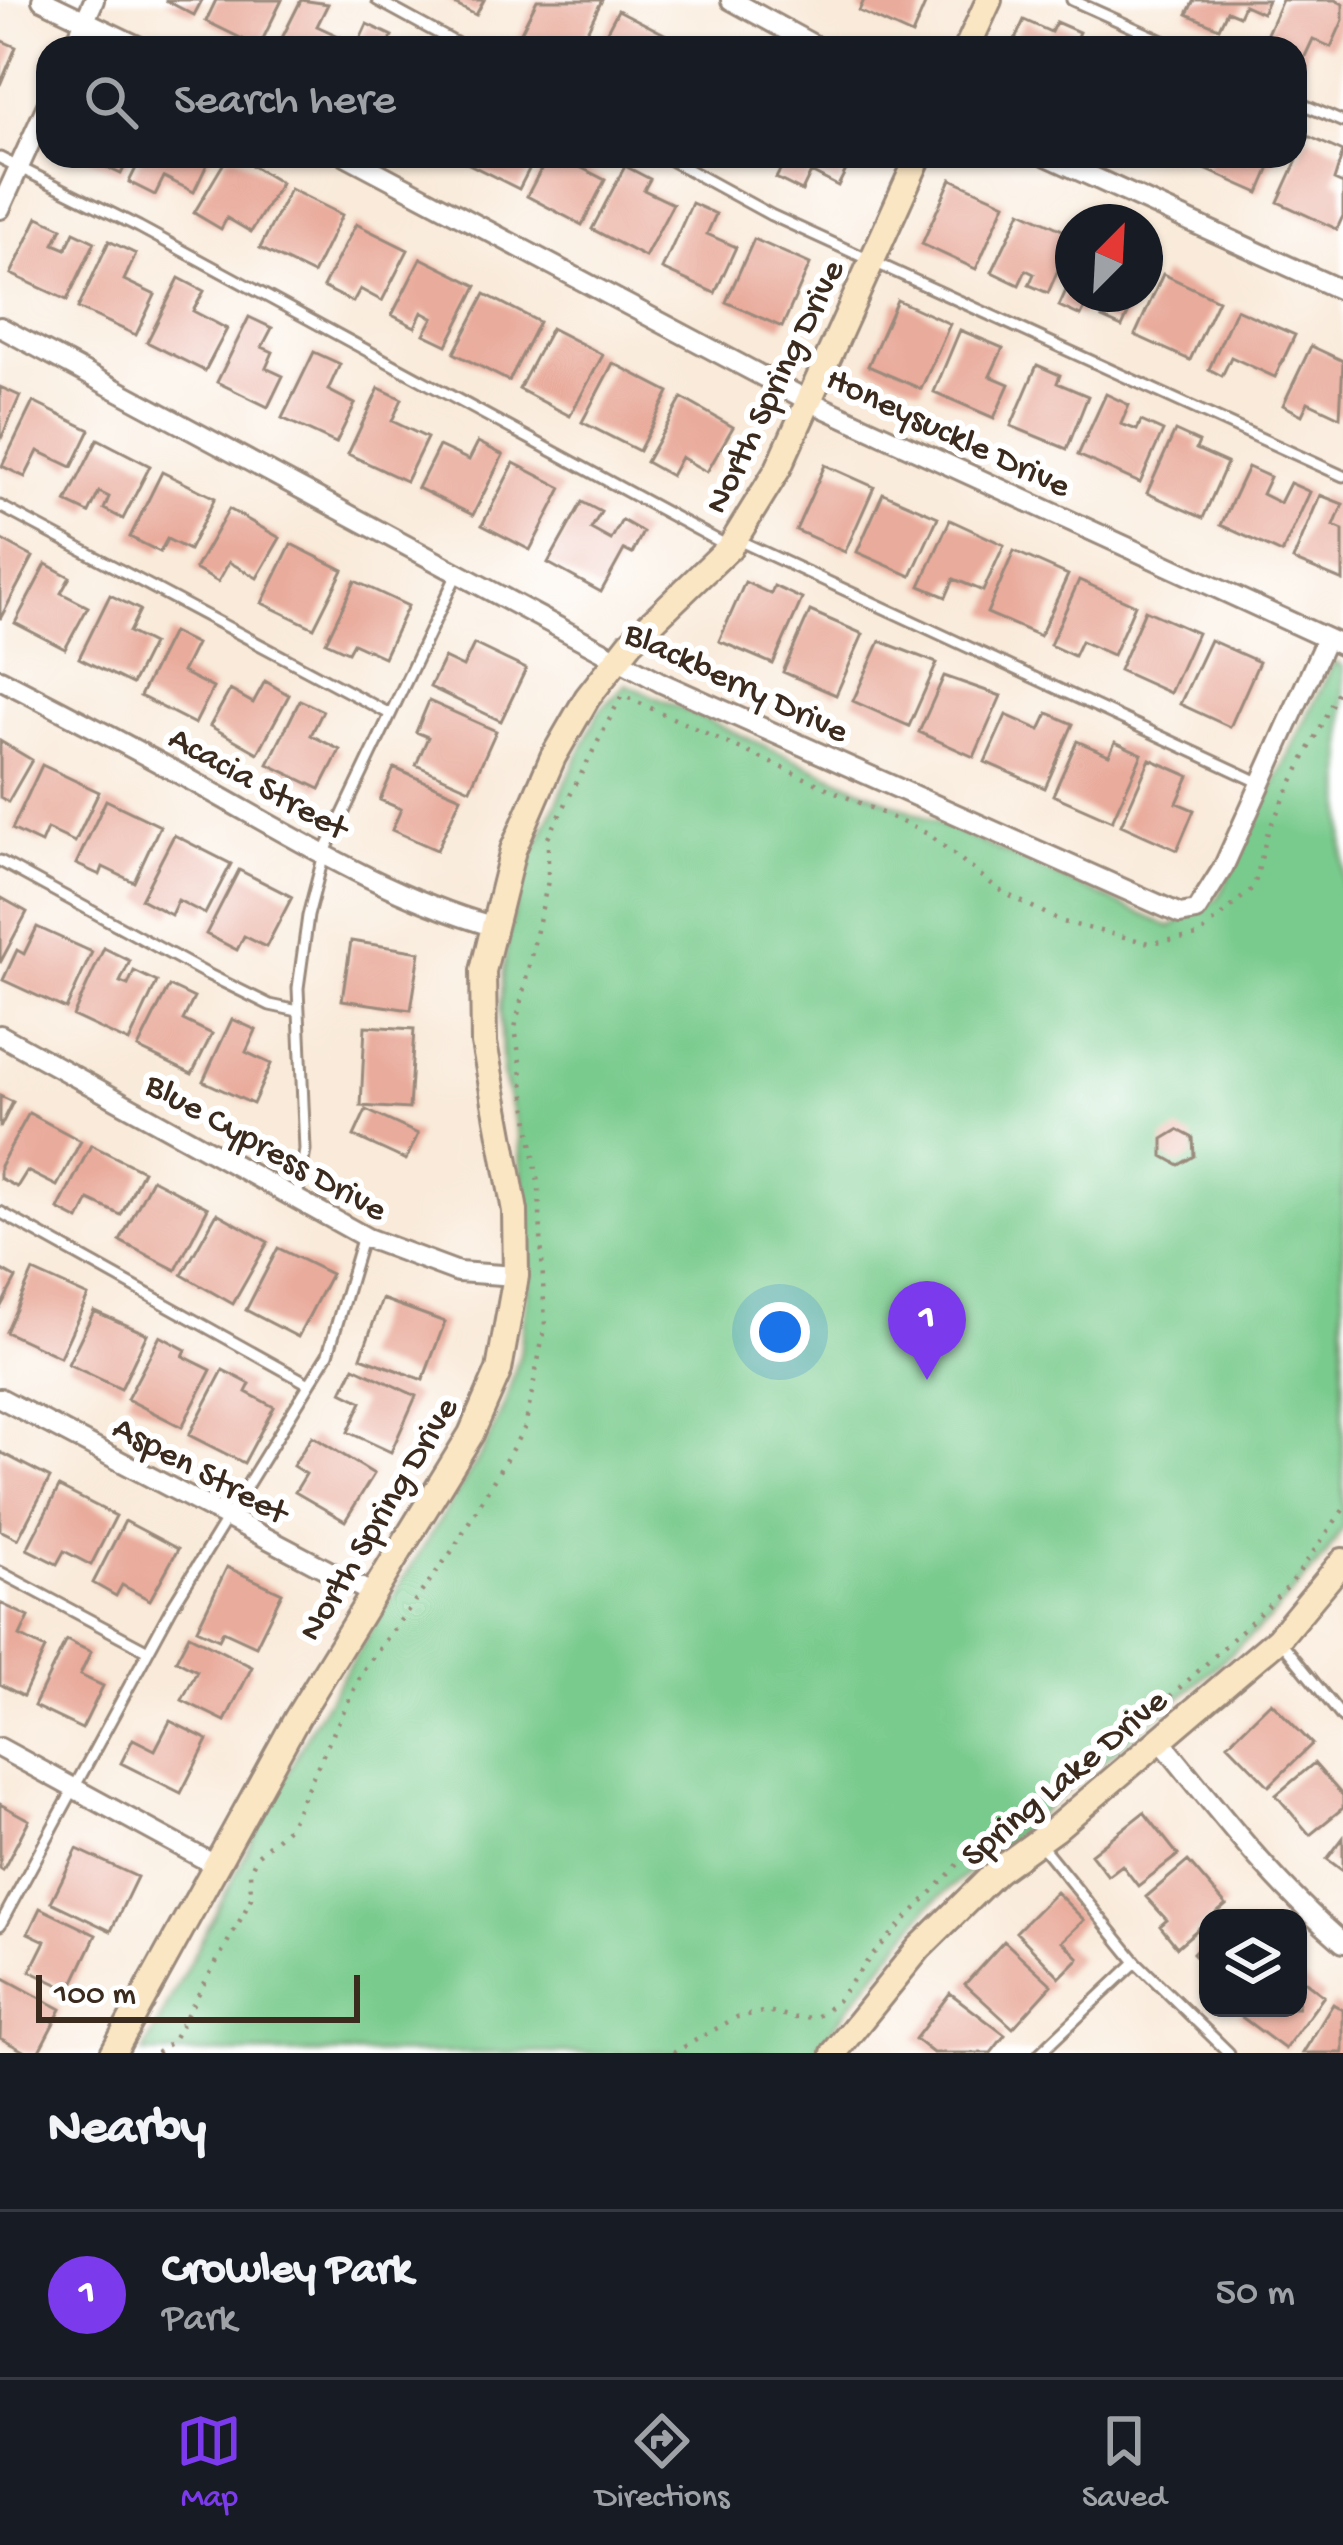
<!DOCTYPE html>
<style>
:root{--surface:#171b24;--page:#242831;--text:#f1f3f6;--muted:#9ea1a6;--line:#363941;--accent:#7c3aed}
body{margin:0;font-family:"Gochi Hand",sans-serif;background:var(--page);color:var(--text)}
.controls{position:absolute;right:36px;bottom:36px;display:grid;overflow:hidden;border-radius:24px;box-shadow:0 3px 9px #0004}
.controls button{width:108px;height:108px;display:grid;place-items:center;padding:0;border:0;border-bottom:3px solid var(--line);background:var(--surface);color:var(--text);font:60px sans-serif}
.compass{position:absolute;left:1055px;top:204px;width:108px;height:108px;border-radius:50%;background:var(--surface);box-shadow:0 3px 9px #0004;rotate:24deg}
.scale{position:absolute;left:36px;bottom:30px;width:324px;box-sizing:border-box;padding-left:12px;border:6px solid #3b2a1e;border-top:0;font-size:33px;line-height:42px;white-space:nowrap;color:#3b2a1e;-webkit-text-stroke:9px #fff;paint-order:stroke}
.you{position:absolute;left:780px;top:1332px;width:42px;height:42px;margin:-30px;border:9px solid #fff;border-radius:50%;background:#1a73e8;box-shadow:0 0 0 18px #1a73e833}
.badge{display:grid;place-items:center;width:78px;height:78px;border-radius:50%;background:var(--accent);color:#fff;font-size:39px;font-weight:700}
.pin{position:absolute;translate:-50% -99px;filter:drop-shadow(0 3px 6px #0008)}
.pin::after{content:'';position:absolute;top:63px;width:42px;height:36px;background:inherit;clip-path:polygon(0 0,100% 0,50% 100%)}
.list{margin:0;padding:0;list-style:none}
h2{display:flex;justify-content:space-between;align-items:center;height:156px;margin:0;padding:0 48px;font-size:51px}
h2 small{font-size:39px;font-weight:400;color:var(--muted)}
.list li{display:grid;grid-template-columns:78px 1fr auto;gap:36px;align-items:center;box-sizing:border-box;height:168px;padding:0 48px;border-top:3px solid var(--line)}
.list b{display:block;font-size:45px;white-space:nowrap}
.list p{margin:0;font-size:39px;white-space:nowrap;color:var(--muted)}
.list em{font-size:39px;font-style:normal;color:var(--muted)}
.icon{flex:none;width:66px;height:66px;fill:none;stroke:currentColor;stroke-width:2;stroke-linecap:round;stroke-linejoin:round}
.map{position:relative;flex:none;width:1343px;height:2053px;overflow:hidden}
.search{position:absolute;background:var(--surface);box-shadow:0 3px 9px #0004;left:36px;right:36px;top:36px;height:132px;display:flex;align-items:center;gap:30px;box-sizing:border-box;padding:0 42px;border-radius:36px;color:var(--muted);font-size:45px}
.sheet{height:324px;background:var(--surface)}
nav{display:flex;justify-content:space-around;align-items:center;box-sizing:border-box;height:168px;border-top:3px solid var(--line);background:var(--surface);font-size:33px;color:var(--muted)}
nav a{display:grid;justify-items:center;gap:6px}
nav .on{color:var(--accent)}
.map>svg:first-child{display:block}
</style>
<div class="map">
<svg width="1343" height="2053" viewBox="0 0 1343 2053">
<rect width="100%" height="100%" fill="#fff"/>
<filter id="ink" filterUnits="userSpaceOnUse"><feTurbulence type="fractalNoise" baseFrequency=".00833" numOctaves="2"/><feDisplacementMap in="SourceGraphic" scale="24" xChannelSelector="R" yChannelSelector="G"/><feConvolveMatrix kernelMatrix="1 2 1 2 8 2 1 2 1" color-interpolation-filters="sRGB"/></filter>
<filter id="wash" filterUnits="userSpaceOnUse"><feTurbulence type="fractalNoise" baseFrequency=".004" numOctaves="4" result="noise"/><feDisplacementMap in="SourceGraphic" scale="48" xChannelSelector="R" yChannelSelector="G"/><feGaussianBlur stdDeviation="2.7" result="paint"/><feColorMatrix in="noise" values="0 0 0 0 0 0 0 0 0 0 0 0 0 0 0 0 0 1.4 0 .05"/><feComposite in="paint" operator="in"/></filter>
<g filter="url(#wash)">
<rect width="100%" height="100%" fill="#f9ead9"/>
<!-- green -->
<path fill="#79cb8d" stroke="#5a7a56" stroke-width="3" d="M1334,662L1343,667V1527L1325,1556L1271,1618L1182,1696L929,1906L813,2053H143L311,1727L483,1451L504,1406L520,1354L529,1277L519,1138L503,1075L500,1008L507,940L524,873L599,711L626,684L1171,927L1218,898Z"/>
<g id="blocks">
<!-- building -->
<path fill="#e9ab9b" d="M165,0H202L194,15Z
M216,0H282L259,47L206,21Z
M301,0L328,4L317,26L345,39L341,48H277Z
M446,0H484L476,15Z
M537,0H602L579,48L554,39L550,48H538L518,38Z
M864,0H927L912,35L859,11Z
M1194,0H1268L1262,13L1244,5L1239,16L1227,11L1219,28L1187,14Z
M1282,0H1335L1343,4V20L1331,47L1313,39L1301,65L1295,62V48L1261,47Z
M618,10L670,37L665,48H598Z
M1024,20L1051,32L1056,22L1079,32L1072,48H1011Z
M367,24L392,36L386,48H356Z
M0,40L16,47L0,85Z
M1308,136L1343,152L1334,180L1343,184V216L1337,229L1278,202Z
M83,156H130L121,174Z
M142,156H211L194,192L164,177L155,195L129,182Z
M228,156H236L281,183L251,232L227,218L221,229L194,213Z
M465,156H536L519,189L463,161Z
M548,156H581L576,165L605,180L582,225L527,196Z
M788,156H853L838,186L811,172L802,191L776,178Z
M1210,156H1275L1259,193L1205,169Z
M625,166L650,179L644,190L673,204L645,257L592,229Z
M951,179L1005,203L976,269L922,244Z
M290,189L342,215L313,274L260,248Z
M692,203L716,214L707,234L736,247L715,293L662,269Z
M1021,211L1073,235L1048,293L1029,285L1034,274L1026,270L1019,285L992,272Z
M38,217L62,228L54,244L66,249L74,232L95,242L67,300L11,274Z
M356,224L408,250L382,301L360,289L353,302L323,287Z
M754,239L810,264L782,327L726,302Z
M109,241L136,254L124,280L155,295L136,335L78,308Z
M421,258L477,286L447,345L424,334L433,318L422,312L415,327L392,315Z
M1163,274L1218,300L1190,360L1135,335Z
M1073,275V294H1137L1122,327L1102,318L1107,307L1089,299L1081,316L1059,306Z
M179,278L204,291L193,311L227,329L205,371L147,342Z
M485,294L539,322L509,381L454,353Z
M897,300L950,324L921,389L868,366Z
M1236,309L1295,335L1275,377L1231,357L1222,376L1209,369Z
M249,317L272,328L262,347L273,352L266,368L283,376L268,407L217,382Z
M551,328L603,355L570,416L519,389Z
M960,330L1003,348L990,376L1009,384L994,418L934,392Z
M1311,346L1343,361L1340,417L1308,402L1302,415L1283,405Z
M314,352L340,364L328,390L355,404L336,443L282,418Z
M613,363L669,392L639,451L582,422Z
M1037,365L1060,375L1057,383L1088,396L1067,449L1011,426Z
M0,387L20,396L0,441Z
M379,388L402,399L392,421L427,438L406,481L348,454Z
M1106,394L1129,405L1121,424L1137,430L1141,421L1163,431L1140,483L1078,455Z
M682,398L733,427L707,472L681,457L671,476L646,462Z
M33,402L90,430L72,467L38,451L25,477L2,466Z
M1175,431L1199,442L1196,449L1227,463L1203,518L1147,493Z
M98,439L150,466L123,519L104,509L109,497L99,492L89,513L66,502Z
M478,442L503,455L473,515L418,488L439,446L469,460Z
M514,463L562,488L530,550L482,525Z
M825,465L874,487L845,552L796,530Z
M1248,467L1270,477L1262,494L1280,503L1290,483L1310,492L1282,553L1221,525Z
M162,472L215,498L189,550L167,539L160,552L130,537Z
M883,493L938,517L911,576L857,552Z
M1320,495L1343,504L1334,526L1343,530V581L1293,560Z
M582,502L601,512L591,529L611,540L622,520L643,532L632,554L624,550L601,592L548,563Z
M229,509L280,538L257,578L229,562L218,582L195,569Z
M950,520L1004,545L983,591L954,579L946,597L920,586Z
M0,539L33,557L0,619Z
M291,544L343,570L314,628L262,603Z
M1014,551L1068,575L1040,636L987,613Z
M46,564L70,577L61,593L88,607L65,649L15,623Z
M1079,580L1135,605L1113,655L1081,641L1074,656L1050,645Z
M355,581L408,606L384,657L353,643L348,652L326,642Z
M745,582L771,594L774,586L802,599L773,664L719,641Z
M110,595L140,610L129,632L152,644L132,684L79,658Z
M1145,610L1197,633L1170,693L1119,670Z
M810,611L863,634L836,695L783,672Z
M172,632L196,644L182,672L213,688L195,724L140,696Z
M1210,640L1259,662L1230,727L1180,704Z
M880,641L937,663L909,726L853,701Z
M474,644L526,669L501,721L430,687L444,658L463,667Z
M944,676L1001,696L974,757L919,732Z
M265,681L289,695L258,753L210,726L230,690L253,703Z
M300,700L323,711L311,735L340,750L320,789L268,764Z
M429,701L496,731L470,789L416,765L428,737L416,732Z
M1048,713L1073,724L1045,788L985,762L1006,715L1040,730Z
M0,741L32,760L8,802L0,797Z
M1077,741L1109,755L1115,742L1142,754L1112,821L1053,795Z
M1150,759L1189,776L1177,803L1194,810L1177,850L1121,825Z
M42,765L99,792L75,842L47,829L41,843L12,829Z
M394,768L461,797L437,850L392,830L401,809L380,800Z
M106,800L160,826L134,882L103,867L100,875L76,864Z
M174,835L231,864L205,914L178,900L171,915L141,899Z
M239,870L292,897L266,947L244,936L237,950L206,934Z
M0,897L27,912L0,963Z
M37,927L92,952L66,1009L3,980L17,950L24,954Z
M351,941L420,952L411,1010L342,1000Z
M104,948L130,961L120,982L128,985L134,971L157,982L129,1042L73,1016Z
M169,986L194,998L183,1020L212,1034L192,1074L138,1048Z
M232,1019L256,1030L246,1052L271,1064L253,1104L203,1081Z
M365,1026L414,1029L409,1109L361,1106Z
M0,1096L13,1102L0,1128Z
M366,1110L418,1134L406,1160L354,1136Z
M29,1113L81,1141L57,1186L27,1171L17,1187L0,1178V1166Z
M1178,1130L1193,1138L1194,1156L1179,1165L1163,1156V1139Z
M91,1145L143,1171L121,1215L89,1200L79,1220L58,1209Z
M152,1179L208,1208L176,1270L120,1241Z
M217,1213L268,1242L233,1304L182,1275Z
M278,1248L331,1274L298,1337L246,1310Z
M0,1269L16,1278L0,1308Z
M33,1271L88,1296L60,1357L6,1332Z
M382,1299L445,1322L423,1380L361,1357Z
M94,1311L147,1334L121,1389L68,1364Z
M160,1336L186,1350L183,1356L211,1370L182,1427L127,1399Z
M354,1367L416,1396L391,1452L348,1432L362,1402L342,1392Z
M223,1370L250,1384L246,1392L274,1407L244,1463L189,1435Z
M312,1436L374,1474L345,1521L295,1492L306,1474L293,1466Z
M0,1452L50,1478L18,1539L0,1530Z
M59,1487L116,1516L91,1565L64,1551L57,1564L27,1549Z
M125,1521L178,1549L150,1600L122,1585L116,1596L93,1583Z
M227,1567L282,1593L256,1646L223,1631L219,1639L197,1629Z
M0,1603L29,1617L20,1636L45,1649L23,1696L0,1684Z
M189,1635L252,1667L225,1721L182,1700L197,1671L176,1660Z
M66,1640L91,1652L80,1675L103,1686L82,1729L34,1706Z
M1271,1702L1312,1744L1269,1786L1228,1744Z
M170,1721L208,1740L181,1793L121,1763L133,1739L155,1750Z
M1314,1763L1343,1796V1808L1310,1835L1276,1795Z
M0,1804L29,1820L3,1870L0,1868Z
M1144,1812L1178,1855L1138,1886L1122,1865L1108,1876L1091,1854Z
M1343,1838V1871L1327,1859Z
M77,1849L137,1877L111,1931L51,1902Z
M1188,1861L1226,1905L1177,1947L1160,1926L1167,1920L1146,1897Z
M1056,1892L1084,1920L1062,1941L1079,1958L1060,1977L1016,1932Z
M40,1908L96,1935L70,1990L30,1971L45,1941L28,1933Z
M1208,1937V1968L1193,1953Z
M1004,1941L1052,1985L1013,2028L965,1984Z
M1298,1976L1324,1996L1285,2049L1239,2015L1245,2008H1298Z
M2,1977L61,2009L38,2053H27L0,2038Z
M950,1993L1005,2035L991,2053H933L915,2039Z
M1333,2004L1343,2010V2053H1303Z"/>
</g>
</g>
<g filter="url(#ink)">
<use href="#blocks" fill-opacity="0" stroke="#9a8a7c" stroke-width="3"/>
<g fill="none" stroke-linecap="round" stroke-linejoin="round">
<!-- lane casing -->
<g stroke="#9a8a7c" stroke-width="15">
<path id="lane" d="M377,0L465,48
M1072,0L1179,48
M1295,101L1343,122
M663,156L771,215L1343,476
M0,158L139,227L726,545
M0,506L390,714
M740,541L1263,784
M0,861L205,973L270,1005L298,1011
M297,1199L305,1150L298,988L308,916L324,854L457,574
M0,1212L309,1384
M0,1572L148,1651
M1282,1643L1343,1718
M1041,1845L1136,1962L1229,2053
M0,1925L172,1607L328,1354L363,1236
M1040,2053L1136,1962"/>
</g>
<!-- street casing -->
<g stroke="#9a8a7c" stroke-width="24">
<path id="street" d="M42,0L142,48
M731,0L819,48
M73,48L94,0
M347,156L809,401L1343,646
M1047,156L1343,291
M0,209L48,103
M0,327L662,683L1180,914L1196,911L1223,868L1326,639
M0,679C74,717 147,755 219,796C308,846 394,898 492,926
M0,1035L367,1238L458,1272L516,1276
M0,1398L373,1594
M1161,1741C1218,1811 1274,1884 1343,1943
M0,1748L215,1865"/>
</g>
<!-- secondary casing -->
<g stroke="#9a8a7c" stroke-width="30">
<path id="secondary" d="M967,48L989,0
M113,2053L297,1718L471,1434L499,1370L516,1276L515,1211L484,1043L483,971L513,850L553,757L587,698L631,642L730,547L778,469L919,156
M834,2053L919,1948L997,1871L1055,1829L1278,1639L1343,1561"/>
</g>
<!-- path -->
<path stroke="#9a8a7c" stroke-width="4.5" stroke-dasharray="3 9" stroke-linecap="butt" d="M1213,923L1254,887L1268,831L1343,681
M157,2053L172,2041L244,1913L251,1898L250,1871L257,1856L289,1827L362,1672L452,1551L525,1427L545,1326L539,1190L515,1028L548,881V838L622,695L928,834L1002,892L1063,922L1149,943L1198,936L1205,930
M673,2053L737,2017L768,2011L796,2018L817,2017L837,2001L872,1955L1004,1816L1077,1777L1193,1676L1289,1586L1343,1510"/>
<!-- lane -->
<use href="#lane" stroke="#fff" stroke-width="9"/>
<!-- street -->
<use href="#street" stroke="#fff" stroke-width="18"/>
<!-- secondary -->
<use href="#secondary" stroke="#fbe6c4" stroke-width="24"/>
</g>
</g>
<g text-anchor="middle" stroke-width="12" stroke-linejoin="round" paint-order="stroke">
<!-- street labels -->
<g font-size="36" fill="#3b2a1e" stroke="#fff">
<text transform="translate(771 385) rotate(-64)" y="13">North Spring Drive</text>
<text transform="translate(950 429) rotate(25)" y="13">Honeysuckle Drive</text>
<text transform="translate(738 679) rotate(25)" y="13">Blackberry Drive</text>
<text transform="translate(260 780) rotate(29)" y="13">Acacia Street</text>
<text transform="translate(268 1144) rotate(29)" y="13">Blue Cypress Drive</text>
<text transform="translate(202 1467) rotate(28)" y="13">Aspen Street</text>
<text transform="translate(375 1517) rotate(-59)" y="13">North Spring Drive</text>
<text transform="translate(1062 1775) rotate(-40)" y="13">Spring Lake Drive</text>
</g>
</g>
</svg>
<div class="controls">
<button><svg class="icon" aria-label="layers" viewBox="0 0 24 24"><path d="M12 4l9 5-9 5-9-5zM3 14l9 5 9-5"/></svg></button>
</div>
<svg class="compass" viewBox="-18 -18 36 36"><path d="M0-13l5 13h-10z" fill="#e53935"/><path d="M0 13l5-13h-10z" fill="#9ea1a6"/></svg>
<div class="scale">100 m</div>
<div class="you"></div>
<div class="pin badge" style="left:927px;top:1380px">1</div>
<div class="search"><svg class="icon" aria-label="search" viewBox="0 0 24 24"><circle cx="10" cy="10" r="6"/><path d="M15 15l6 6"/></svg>Search here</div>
</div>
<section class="sheet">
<h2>Nearby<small></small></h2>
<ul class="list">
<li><span class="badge">1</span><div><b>Crowley Park</b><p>Park</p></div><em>50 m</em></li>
</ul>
</section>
<nav>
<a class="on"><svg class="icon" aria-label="map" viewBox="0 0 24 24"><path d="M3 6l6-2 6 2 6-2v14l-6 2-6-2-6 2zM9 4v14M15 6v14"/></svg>Map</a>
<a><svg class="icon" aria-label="directions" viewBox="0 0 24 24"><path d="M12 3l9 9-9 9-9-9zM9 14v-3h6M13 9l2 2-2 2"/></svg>Directions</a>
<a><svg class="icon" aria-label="saved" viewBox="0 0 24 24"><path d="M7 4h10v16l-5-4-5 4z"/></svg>Saved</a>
</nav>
